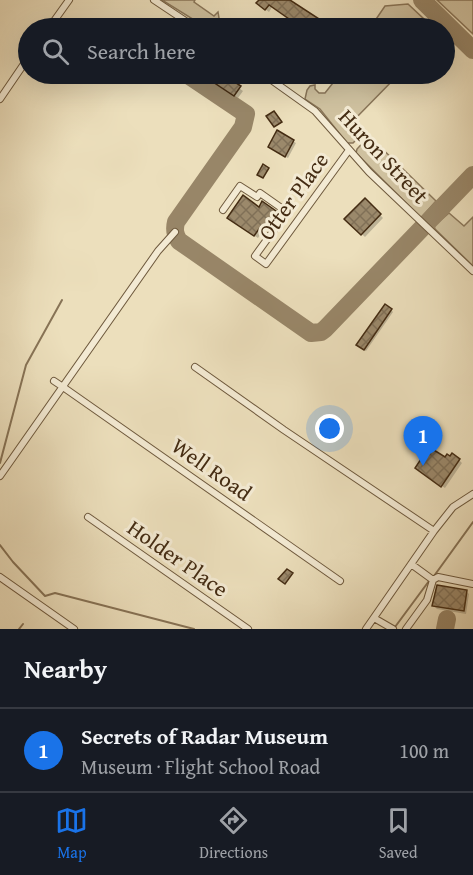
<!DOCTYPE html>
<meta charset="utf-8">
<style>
:root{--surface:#171b24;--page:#242831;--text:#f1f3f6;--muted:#9ea1a6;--line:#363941;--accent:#1a73e8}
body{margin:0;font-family:"Gentium Book Plus",serif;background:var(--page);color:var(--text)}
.you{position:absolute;left:330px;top:429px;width:21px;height:21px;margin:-15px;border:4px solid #fff;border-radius:50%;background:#1a73e8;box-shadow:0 0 0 9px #1a73e833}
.badge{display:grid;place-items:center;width:39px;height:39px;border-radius:50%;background:var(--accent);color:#fff;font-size:20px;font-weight:700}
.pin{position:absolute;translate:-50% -50px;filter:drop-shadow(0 2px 3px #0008)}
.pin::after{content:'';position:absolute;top:32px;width:21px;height:18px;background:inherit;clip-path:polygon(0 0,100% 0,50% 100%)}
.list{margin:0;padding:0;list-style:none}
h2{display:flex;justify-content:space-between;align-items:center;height:78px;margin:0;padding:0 24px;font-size:26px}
h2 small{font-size:20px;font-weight:400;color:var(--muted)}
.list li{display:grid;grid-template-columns:39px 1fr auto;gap:18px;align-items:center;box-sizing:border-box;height:84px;padding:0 24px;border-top:2px solid var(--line)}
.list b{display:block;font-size:22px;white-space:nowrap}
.list p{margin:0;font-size:20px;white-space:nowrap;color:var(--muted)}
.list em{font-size:20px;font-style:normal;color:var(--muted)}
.icon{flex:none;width:33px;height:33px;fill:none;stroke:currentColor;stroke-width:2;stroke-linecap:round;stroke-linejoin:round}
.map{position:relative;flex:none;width:473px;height:629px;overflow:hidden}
.search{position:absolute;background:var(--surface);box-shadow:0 6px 24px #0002;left:18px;right:18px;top:18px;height:66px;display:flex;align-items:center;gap:15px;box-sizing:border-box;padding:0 21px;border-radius:33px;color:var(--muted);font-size:22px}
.sheet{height:162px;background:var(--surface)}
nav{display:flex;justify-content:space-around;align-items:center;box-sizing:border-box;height:84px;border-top:2px solid var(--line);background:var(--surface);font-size:16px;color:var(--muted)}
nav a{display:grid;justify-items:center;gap:3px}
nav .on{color:var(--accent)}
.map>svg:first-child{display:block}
</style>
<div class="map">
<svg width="473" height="629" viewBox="0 0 473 629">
<defs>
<pattern id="building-cross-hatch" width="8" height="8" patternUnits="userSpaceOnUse" patternTransform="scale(1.5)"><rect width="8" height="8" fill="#9b896b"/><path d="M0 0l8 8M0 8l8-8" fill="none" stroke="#807057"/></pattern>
</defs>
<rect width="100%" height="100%" fill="#ecdfbc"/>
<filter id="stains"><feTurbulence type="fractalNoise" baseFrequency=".00333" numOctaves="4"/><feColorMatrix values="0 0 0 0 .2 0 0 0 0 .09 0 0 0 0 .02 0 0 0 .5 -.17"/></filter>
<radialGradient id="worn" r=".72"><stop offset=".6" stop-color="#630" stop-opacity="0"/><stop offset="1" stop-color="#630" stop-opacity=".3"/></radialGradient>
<!-- grass -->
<path fill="#cfc19f" stroke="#8a7659" stroke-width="1.5" d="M162,0H195L194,2L214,16L218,12L219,18L212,28H207Z
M437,0H473V34Z
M408,4L425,20L427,28H370L385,6Z
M340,74H399L353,121L364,132L353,143H347L320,109L305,99L307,90L310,86L315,85V89L319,93H325Z
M369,136L436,201L421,218L356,153L357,149Z
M449,213L464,226L473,217V266L435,229L434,226Z"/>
<!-- shadow -->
<path fill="#0003" d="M261,0H288L330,28H303L272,7L269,12L261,6Z
M202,74H220L243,91L238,98Z
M277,132L296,143L288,158L272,149Z
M365,200L383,218L365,237L346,219Z
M259,209L275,212L279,218L270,231L265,228L258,238L232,221Z
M391,310L393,312L366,351L360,347Z
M445,459L459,460L462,463L445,488L420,471Z
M466,591L469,594L466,614L437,609L434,606Z"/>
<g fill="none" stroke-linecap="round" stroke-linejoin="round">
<!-- stream -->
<path stroke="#877356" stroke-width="2" d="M0,463L26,365L62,300
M0,545L13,562L45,596L55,593L194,629
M434,576L473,522
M395,627L429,581
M19,629L23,624"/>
<!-- taxiway -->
<path stroke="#988668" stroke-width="18" d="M422,0L473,50
M188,75L246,114L243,127L176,222C174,230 175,235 179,241L311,333L321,332L325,329L473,175
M445,629L447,619"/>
</g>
<!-- building -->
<path fill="url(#building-cross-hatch)" stroke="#442c13" stroke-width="1.5" d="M259,0H290L333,28H302L269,5L265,10L256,3Z
M201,74H222L241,86L234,96Z
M274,111L282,122L274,127L266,116Z
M277,130L294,140L285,157L268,147Z
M263,164L269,168L263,178L257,175Z
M243,195L259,207L262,201L276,211L277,214L266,229L261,226L254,236L227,218Z
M365,198L381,214L361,235L344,219Z
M385,304L392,309L364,350L356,345Z
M429,447L445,457L447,454L450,456L452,453L460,459L441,487L415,468Z
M287,569L293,573L285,584L278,579Z
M437,585L467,590L464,611L432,606Z"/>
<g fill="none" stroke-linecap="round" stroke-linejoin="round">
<!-- minor casing -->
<g stroke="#6e593d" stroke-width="8">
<path id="minor" d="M154,0L196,28
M49,28L69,0
M263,74L315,111L369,172L473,271
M0,99L28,58
M223,210L240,186L257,197L260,193L287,212L255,256L266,264L349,150
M195,367L284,430L434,531
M54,381L66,389
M63,387L340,581
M0,476L158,251L175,232
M88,517L248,629
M0,577L74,629
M433,580L438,577L473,584
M374,618L393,629
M366,629L434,531L453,507L473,494
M406,629L427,600L433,580L411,564"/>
</g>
<!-- minor -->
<use href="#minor" stroke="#f3ead3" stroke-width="6"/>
</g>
<g text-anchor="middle" stroke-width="6" stroke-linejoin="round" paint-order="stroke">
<!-- street labels -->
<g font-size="22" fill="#442c13" stroke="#f3ead3">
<text transform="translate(384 156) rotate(47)" y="8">Huron Street</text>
<text transform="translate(293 196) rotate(-54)" y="8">Otter Place</text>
<text transform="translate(212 469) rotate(35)" y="8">Well Road</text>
<text transform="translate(178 558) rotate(35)" y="8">Holder Place</text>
</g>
</g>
<rect width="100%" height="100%" filter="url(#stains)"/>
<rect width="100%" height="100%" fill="url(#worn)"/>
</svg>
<div class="you"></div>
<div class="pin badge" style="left:423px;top:466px">1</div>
<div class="search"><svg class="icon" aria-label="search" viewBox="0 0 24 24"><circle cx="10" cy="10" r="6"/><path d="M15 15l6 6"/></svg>Search here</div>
</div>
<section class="sheet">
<h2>Nearby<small></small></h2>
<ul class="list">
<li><span class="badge">1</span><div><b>Secrets of Radar Museum</b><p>Museum · Flight School Road</p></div><em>100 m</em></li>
</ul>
</section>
<nav>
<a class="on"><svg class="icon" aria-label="map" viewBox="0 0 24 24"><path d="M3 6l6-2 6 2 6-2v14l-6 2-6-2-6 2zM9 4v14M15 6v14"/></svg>Map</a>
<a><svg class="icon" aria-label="directions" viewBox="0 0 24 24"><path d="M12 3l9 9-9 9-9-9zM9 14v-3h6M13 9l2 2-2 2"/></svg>Directions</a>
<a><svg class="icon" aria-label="saved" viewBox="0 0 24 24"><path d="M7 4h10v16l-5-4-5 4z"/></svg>Saved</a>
</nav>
